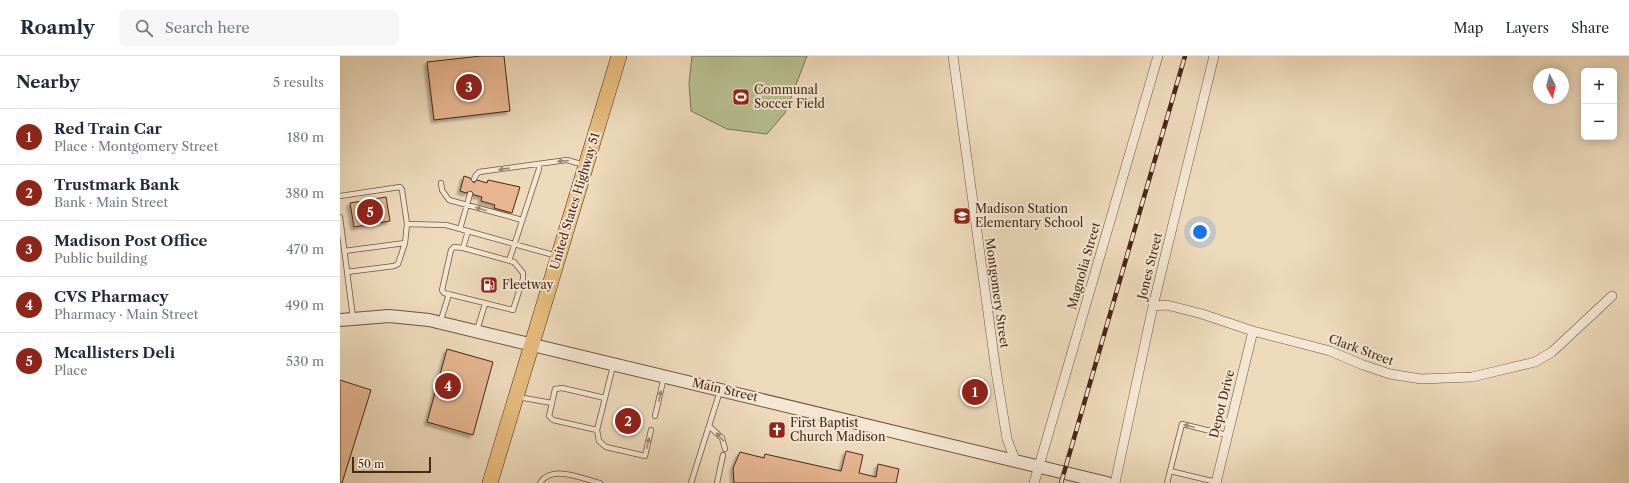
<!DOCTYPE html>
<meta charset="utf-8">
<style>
:root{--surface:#fff;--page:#f6f6f7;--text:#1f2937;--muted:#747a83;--line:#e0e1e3;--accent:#8f2418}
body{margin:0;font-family:"Libre Caslon Text",serif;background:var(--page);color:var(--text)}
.controls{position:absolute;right:12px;top:12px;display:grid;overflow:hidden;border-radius:6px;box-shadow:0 2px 10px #0003}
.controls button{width:36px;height:36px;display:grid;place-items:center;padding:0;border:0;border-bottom:1px solid var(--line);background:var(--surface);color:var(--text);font:20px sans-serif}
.compass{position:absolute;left:1193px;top:12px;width:36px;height:36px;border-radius:50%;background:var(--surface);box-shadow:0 2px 10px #0003;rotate:173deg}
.scale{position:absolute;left:12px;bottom:10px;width:79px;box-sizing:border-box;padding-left:4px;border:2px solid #492615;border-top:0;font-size:11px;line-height:14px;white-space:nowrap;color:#492615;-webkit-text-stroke:3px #f3e7d3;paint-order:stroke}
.you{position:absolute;left:860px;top:176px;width:14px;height:14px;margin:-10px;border:3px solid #fff;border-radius:50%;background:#1a73e8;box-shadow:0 0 0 6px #1a73e833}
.badge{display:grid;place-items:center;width:26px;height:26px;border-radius:50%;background:var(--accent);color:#fff;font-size:13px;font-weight:700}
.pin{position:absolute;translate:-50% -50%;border:2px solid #fff;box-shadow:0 1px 4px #0006}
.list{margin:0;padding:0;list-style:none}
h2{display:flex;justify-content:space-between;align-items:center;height:52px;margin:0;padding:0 16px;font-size:17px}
h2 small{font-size:13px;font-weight:400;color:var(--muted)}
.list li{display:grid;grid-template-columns:26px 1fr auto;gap:12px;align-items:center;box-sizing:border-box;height:56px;padding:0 16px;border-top:1px solid var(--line)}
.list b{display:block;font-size:15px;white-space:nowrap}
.list p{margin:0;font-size:13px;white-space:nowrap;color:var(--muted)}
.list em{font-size:13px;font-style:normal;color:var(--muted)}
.icon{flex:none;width:22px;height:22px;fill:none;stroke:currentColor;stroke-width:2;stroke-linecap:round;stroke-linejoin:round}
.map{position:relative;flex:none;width:1289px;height:427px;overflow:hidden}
header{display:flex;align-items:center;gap:24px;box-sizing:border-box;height:56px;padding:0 20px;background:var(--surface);border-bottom:1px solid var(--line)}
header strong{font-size:19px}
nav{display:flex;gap:22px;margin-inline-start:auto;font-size:14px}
.search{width:280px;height:36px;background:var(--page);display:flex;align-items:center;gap:10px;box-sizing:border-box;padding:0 14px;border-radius:6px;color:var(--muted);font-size:15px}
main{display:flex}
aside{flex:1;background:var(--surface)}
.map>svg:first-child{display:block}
</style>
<header>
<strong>Roamly</strong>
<div class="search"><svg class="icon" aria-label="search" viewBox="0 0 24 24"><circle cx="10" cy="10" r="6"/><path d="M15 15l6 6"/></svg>Search here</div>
<nav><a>Map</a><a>Layers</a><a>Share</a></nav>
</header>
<main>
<aside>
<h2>Nearby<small>5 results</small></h2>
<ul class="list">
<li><span class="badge">1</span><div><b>Red Train Car</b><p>Place · Montgomery Street</p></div><em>180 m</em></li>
<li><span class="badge">2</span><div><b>Trustmark Bank</b><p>Bank · Main Street</p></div><em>380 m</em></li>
<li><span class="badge">3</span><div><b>Madison Post Office</b><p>Public building</p></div><em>470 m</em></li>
<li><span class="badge">4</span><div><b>CVS Pharmacy</b><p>Pharmacy · Main Street</p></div><em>490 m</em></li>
<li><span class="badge">5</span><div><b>Mcallisters Deli</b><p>Place</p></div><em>530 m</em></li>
</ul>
</aside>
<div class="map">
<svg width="1289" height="427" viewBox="0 0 1289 427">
<defs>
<filter id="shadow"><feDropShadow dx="-3" dy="3" stdDeviation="1" flood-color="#0004"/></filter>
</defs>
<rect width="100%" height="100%" fill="#eddabb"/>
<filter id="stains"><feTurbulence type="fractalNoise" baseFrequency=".005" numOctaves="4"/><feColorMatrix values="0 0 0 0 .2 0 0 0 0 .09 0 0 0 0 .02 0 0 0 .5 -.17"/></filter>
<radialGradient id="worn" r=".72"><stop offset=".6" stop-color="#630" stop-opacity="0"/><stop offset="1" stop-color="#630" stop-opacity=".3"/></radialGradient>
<!-- green -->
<path fill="#b7c091" stroke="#807353" d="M352,0H467L445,57L427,78L387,73L351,55L349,27Z"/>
<!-- building -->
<path fill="#e7b691" stroke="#492615" filter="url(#shadow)" d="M141,0H164L170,55L94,64L87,6Z
M124,120L130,122L134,127L137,124L147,127L148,124L180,131L172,157L154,152L155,149L141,145L142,141L134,139L131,135L126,137L120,135Z
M46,141L50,165L14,171L10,147Z
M107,293L153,306L133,379L87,366Z
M0,324L31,334L2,427H0Z
M506,395L523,399L519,417L536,421L538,408L559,413L556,427H394L393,412L400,396L424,402L425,398L501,415Z"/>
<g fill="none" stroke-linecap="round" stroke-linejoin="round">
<!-- service casing -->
<g stroke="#72533e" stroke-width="6">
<path id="service" d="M134,123L136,119L139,116L227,104L244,109
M101,127L102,134L109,144L182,164
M0,140L60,131L62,134L67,168L106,169L217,200
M0,161L13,262
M120,173L130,138
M123,192L174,206L183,217V223L173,254L104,237L102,234L111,194L114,191L123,192L128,175
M4,195L65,187
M169,205L199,113V108
M7,216L54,210L58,208L65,187L67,168
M100,267L109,238
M137,274L145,248
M178,341L212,347L209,360L213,364L257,374L265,342L222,332L215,333L212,347
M265,342L273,310
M315,360L324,321
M370,371L382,382L385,393
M257,374L259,385L266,391L305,400L311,374
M830,415L876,426
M200,427C212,408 243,423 260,427
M351,427L380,335
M377,427L383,399
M827,427L842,368L887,379"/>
</g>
<!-- minor casing -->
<g stroke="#72533e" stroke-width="10">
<path id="minor" d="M613,0L656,315L667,383L675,404
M813,250L827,249L862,258L913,275L990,295L1023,309L1050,318L1081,323L1132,321L1195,306L1212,296L1272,240
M694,427L818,0
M775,427L813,250L874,0
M876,427L913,275"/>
</g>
<!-- tertiary casing -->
<g stroke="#72533e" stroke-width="14">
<path id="tertiary" d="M0,264L49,260L89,264L767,427"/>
</g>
<!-- primary casing -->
<g stroke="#492615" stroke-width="16">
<path id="primary" d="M150,427L279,0"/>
</g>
<!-- service -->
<use href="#service" stroke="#f3e7d3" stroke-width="4.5"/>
<!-- minor -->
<use href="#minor" stroke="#f3e7d3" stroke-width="9"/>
<!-- tertiary -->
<use href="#tertiary" stroke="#f3e7d3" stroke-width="12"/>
<!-- primary -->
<use href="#primary" stroke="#e6bd7e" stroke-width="15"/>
<!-- rail casing -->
<g stroke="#492615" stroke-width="4.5">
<path id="rail" d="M721,427L845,0"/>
</g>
<!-- rail -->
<use href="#rail" stroke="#f3e7d3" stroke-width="3" stroke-dasharray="9" stroke-linecap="butt"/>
</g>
<!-- one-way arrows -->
<defs><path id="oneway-solid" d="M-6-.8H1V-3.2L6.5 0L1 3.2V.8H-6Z"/></defs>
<g fill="#9e8674">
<use href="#oneway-solid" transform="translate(223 105) rotate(175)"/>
<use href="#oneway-solid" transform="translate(164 113) rotate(172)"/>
<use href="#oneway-solid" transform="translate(141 153) rotate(-164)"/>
<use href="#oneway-solid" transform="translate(320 340) rotate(-77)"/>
<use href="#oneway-solid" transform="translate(849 370) rotate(-166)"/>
<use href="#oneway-solid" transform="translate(380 381) rotate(-131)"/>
<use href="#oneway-solid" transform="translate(308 387) rotate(-77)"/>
</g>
<!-- icons -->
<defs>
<g id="stadium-square" transform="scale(0.9)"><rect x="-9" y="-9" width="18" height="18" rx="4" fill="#8f2418" stroke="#f3e7d3"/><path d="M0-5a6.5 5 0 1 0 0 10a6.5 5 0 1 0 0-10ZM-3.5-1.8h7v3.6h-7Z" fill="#fff"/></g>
<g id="school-square" transform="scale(0.9)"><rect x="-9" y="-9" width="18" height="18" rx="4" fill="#8f2418" stroke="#f3e7d3"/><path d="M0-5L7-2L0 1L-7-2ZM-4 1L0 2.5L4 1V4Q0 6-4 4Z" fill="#fff"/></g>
<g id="fuel-square" transform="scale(0.9)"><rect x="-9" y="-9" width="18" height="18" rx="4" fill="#8f2418" stroke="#f3e7d3"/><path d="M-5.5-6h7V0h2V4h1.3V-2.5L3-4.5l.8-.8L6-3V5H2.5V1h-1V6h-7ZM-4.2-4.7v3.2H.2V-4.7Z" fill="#fff"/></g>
<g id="church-square" transform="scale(0.9)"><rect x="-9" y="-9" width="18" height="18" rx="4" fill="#8f2418" stroke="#f3e7d3"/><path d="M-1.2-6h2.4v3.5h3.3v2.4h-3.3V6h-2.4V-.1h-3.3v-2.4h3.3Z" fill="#fff"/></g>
</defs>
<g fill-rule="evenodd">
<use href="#stadium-square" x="401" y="41"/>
<use href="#school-square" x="622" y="160"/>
<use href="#fuel-square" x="149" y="229"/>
<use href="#church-square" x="437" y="374"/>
</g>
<g text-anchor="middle" stroke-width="4" stroke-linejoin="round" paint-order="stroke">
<!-- poi labels -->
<g font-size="12" fill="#492615" stroke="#f3e7d3" text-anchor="start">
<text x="414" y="38">Communal<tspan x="414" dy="14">Soccer Field</tspan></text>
<text x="635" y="157">Madison Station<tspan x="635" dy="14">Elementary School</tspan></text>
<text x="162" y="233">Fleetway</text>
<text x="450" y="371">First Baptist<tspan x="450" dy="14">Church Madison</tspan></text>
</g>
<!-- street labels -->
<g font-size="12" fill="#492615" stroke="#f3e7d3">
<text transform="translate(235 145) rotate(-73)" y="4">United States Highway 51</text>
<text transform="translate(744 210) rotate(-74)" y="4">Magnolia Street</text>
<text transform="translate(810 210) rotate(-76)" y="4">Jones Street</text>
<text transform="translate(657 237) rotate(82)" y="4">Montgomery Street</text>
<text transform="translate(1021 294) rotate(20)" y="4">Clark Street</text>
<text transform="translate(385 334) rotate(13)" y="4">Main Street</text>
<text transform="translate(882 348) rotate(-76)" y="4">Depot Drive</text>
</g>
</g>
<rect width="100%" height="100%" filter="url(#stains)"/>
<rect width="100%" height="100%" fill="url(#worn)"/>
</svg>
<div class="controls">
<button>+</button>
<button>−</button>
</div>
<svg class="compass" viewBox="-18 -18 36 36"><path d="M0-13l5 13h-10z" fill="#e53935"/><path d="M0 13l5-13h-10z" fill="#747a83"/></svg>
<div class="scale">50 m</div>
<div class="you"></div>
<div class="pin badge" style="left:635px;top:336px">1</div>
<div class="pin badge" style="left:288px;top:365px">2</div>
<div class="pin badge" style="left:129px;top:31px">3</div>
<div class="pin badge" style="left:108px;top:330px">4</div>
<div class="pin badge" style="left:30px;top:156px">5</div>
</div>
</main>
